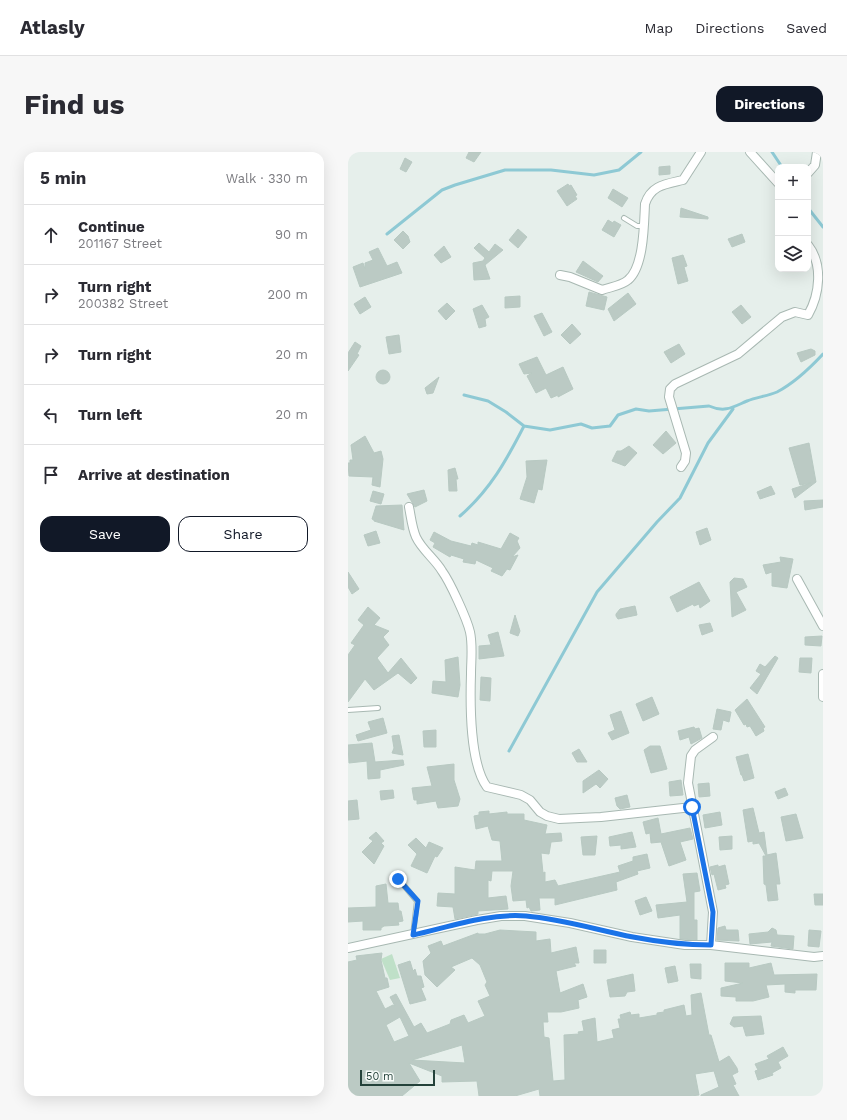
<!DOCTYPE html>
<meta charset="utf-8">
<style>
:root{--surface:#fff;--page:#f7f7f7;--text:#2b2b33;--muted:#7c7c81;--line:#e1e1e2;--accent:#111827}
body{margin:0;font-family:"Work Sans",sans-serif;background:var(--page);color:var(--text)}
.controls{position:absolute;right:12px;top:12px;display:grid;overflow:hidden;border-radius:8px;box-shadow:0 4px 16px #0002}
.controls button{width:36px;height:36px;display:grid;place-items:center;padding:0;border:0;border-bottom:1px solid var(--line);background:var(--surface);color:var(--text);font:20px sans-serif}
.scale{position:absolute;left:12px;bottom:10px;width:75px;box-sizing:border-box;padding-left:4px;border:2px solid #24423a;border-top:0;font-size:11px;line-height:14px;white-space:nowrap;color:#24423a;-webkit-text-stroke:3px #f7fbf9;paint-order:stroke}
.stop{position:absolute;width:12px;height:12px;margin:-9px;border:3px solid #1a73e8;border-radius:50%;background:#fff}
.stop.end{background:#1a73e8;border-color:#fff;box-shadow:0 1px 4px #0008}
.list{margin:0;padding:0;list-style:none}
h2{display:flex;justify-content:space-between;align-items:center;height:52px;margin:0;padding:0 16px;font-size:17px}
h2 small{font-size:13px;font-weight:400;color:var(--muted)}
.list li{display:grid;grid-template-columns:26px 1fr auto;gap:12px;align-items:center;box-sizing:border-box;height:60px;padding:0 16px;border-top:1px solid var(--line)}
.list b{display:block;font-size:15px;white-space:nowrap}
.list p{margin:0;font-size:13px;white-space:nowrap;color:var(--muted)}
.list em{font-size:13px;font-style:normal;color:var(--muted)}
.actions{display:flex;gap:8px;padding:12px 16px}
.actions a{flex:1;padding:9px 0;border:1px solid var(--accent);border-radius:12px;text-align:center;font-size:14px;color:var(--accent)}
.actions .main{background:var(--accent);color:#fff}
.icon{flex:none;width:22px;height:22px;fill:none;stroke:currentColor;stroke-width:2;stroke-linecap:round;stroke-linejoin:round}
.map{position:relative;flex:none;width:475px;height:944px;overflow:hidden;border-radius:12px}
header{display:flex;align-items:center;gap:24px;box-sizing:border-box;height:56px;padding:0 20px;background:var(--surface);border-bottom:1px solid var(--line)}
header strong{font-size:19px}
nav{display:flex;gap:22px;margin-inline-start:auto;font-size:14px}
.intro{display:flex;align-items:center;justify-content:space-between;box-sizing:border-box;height:96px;padding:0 24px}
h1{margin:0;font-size:28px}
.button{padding:10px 18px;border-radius:12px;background:var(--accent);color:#fff;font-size:14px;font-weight:700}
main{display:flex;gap:24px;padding:0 24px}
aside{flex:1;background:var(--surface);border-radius:12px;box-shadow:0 4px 16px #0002}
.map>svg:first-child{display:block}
</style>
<header>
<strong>Atlasly</strong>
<nav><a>Map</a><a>Directions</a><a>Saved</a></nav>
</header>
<div class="intro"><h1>Find us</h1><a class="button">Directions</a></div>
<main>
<aside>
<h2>5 min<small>Walk · 330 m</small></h2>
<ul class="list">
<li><svg class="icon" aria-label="ahead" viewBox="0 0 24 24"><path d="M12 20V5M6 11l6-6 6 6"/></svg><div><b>Continue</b><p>201167 Street</p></div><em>90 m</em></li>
<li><svg class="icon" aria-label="right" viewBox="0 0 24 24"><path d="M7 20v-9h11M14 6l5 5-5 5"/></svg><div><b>Turn right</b><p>200382 Street</p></div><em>200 m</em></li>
<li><svg class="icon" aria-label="right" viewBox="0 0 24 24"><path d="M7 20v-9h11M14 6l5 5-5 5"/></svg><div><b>Turn right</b></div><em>20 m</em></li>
<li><svg class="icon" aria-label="left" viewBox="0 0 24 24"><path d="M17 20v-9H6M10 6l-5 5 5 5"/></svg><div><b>Turn left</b></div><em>20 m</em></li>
<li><svg class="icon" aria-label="arrive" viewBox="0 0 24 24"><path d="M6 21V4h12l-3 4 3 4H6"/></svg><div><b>Arrive at destination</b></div></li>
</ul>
<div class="actions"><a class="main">Save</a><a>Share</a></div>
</aside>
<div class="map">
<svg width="475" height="944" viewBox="0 0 475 944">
<rect width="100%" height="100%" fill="#e6efeb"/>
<!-- green -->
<path fill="#bfe0c8" d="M44,802L52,826L42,828L33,807Z"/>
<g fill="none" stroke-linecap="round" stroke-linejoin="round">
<!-- stream -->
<path stroke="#8ec9d4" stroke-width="3" d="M424,0L434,15
M460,56L475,75
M39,82L94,38L107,33L157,18H203L246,23L271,18L293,0
M116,243L140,249L158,260L176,274L202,278L233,272L244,276L262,274L270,263L288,257L301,259L361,254C377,261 385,255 399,249C409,245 420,244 429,240C446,231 462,216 475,202
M112,364C142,338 158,309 176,274
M161,599L249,440L309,370L332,346L360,291L385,257"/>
</g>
<!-- building -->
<path fill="#bbcac4" stroke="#b8c9c2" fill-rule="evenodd" d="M121,0H133L126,10L118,6Z
M57,6L64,10L58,20L52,17Z
M322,14V22L311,23V15Z
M220,32L221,34L223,33L229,43L227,44L229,47L219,54L209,39Z
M265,37L280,46L274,55L260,46Z
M333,56L360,65V67L332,65Z
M260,68L265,71L266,69L273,73L266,85L254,78Z
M170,77L179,85L170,96L161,88Z
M55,79L60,84L62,90L55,97L46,88Z
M394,82L397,90L384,95L380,87Z
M131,91L141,100L147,92L155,98L137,113L142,127L126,128L125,111L135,109L137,106L126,96Z
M96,94L103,105L93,111L86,103Z
M30,96L39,114L49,110L54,121L12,135L5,115L15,111L17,117V111L25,108L21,100Z
M335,103L339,114L336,115L340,129L330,132L324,106Z
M235,109L255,124L250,130L228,120Z
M241,140L259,145L256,158L238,154Z
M280,141L288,152L266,169L260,157Z
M172,144V155L157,156V145Z
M17,145L23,155L12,162L6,152Z
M99,151L107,159L98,168L90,159Z
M134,153L141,165L137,167L138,174L131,176L125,157Z
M393,153L403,165L394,172L384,160Z
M194,161L204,180L196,184L186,164Z
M224,172L233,182L222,192L213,183Z
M51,183L53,200L41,202L38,185Z
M7,190L13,194L9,202L11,203L0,219V201Z
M331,192L337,202L323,211L316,200Z
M463,197L467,199V203L453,210L449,201Z
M189,205L198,223L215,215L225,237L210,245V243L203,246L198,236L188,241L179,224L184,221L176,222L171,212Z
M28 225a7 7 0 1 1 14 0a7 7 0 1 1-14 0Z
M91,225L85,241L79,242L77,236Z
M318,279L328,291L315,302L305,293Z
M17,284L26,301L33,299L35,307L32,335L24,333L25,325L1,324L0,311H2V308H5L3,293Z
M461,291L468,330L447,346L444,337L463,331L452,333L441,296Z
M281,294L289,301L277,314L264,309L269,299H273Z
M199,308L194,338L190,337L186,351L172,347L179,325L178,309Z
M107,316L110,327H108L109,339H101L100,318Z
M423,334L427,342L412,347L409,340Z
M76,338L79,349L67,355L59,342Z
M25,339L36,342L33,352L22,349Z
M475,348V355L457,358L456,349Z
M54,353L56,378L26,369V368L24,367L28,354Z
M359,376L363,388L352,393L348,380Z
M28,379L32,391L20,394L16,383Z
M86,380L103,389L123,394L124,391L130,393V390L153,397L162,381L171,386L169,389L172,396L164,405L170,403L162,418L159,417L154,424L143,419L145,416L128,408L127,412L115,410L116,407L103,403L102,405L85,395L87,391L82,388Z
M432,405L445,407L439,436L424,434V420L418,422L415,413L433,410Z
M0,420L11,437L4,442L0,435Z
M386,426L395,427L399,435L388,440L398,458L384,465L382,430Z
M351,430L362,449L352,456L351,452L346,454L345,452L329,460L322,445Z
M287,454L289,463L270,467L268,464V462L272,457Z
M20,455L32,466L26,473L41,479L35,485L41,493L29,506L40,521L53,506L69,526L63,532L50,521L26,538L17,527L0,550V503L7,493L3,491L16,473L10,468Z
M167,463L172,479L170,484L162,481Z
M362,471L365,479L354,483L351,473Z
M150,480L156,504L131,507V494L143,493L140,483Z
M474,484L473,494L457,493V485Z
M427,504L430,506L409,542L402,536L413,522L408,519L412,512L417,515Z
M110,505L112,533L110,545L84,541L85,529L98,530L97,508Z
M452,506H464L463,521L451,520Z
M133,525L143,526L142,549L132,548Z
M304,545L311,562L295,569L288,552Z
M399,547L417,575L415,576L416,579L408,584L402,574L399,575L398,572L396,573L387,558Z
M369,557L383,560L381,570L375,568L373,578L365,577Z
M273,559L281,581L264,588L260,581L267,578L262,563Z
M35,566L39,581L10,589L8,583L23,578L20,570Z
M346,575L347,577L351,576L354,586L343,592L341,585L332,588L330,579Z
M88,578V595H76L75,579Z
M51,583L55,603L44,601L46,596L44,584Z
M24,591L27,610L55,608L56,613L32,618V626L20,627L19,609L1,611L0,593Z
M302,594H312L319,617L303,621L296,598Z
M231,597L239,610H229L224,601Z
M400,602L406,626L396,629L394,623H393L388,605Z
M106,612V628L112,647L110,654L90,656L88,649L69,652V648H66L64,636L84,634L79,615Z
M251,618L260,627L252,636L248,632L235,641V629Z
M333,628L335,643L322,644L321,630Z
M361,631L362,644L351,645L350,632Z
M437,636L440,643L430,647L427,640Z
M45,638L46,646L33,648L32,639Z
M279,643L282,655L272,657L269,654L267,646Z
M9,648L11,667L0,668V649Z
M405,656L411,681L416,680L419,703L428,701L432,732H428L430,748L420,749L418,733L416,732L415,704H418L411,691L405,692V689L400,690L395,658Z
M141,659V662L159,660V662H176V668L199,673L197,682L213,681L214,689L203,690L201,702L193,701L195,721L197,720V730L207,728L210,734L272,720L270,714L285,709V705L299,702L302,716L289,719L290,722L268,730L269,738L207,753V746H191L192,758L183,759L181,755L179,756L178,748L165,749L163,734L165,719H144L143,729L140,728V746L158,744L160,757L130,759V762L107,767L105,755L89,754L90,741L107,742V715L127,718L128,709H154L152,689L144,688L140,674L128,677L126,664L131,663V660Z
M372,660L374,673L357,676L355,663Z
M448,662L455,686L438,689L433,665Z
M310,666L313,682L342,676L345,687L332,690L338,708L321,714L313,690L303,691L302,681L298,682L295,670Z
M28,680L36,689L33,691L36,694L26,712L14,700L25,689L21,686Z
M284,680L288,695L273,697V693L262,694L261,685Z
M249,684L247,703H235L233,685Z
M384,684V697L372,698L371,685Z
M68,686L78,696L81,690L95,696L89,705L87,704L79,721L63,714L69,702L60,693Z
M370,713V715L377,713L381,732L377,733L378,736L370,738L366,722L364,723L362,715Z
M349,721L352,739L346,740V768H349V788L332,787V763L310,766L308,753L339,750L335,722Z
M38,732L40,751H50L51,759H53L55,769L50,770L51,773L36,774L33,776V778H15V769L0,770V756L28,755V734Z
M466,742H475V753H467Z
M298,745L304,759L292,763L287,749Z
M377,774L378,778H390L391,789L369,788L370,776Z
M424,776L428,778L429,783L446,784L445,797L423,794L424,790L402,792L401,782L420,780Z
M152,778L188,780V789L202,787L203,801L228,795L231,811H226L228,814L208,819L212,841L235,832L239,845L230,848L231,856L213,860H199L200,870H195L196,885L201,886L205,929L217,928L216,883L231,882L230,880L236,879L234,869L247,866L249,890L266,886L264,878L272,876L270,867H273L272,863L282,860L283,863L291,862V866L309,863V861L316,860V858L336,853L338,864L344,863L343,843L353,841L361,883H363L371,910L381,904L389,916L390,920L384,923L388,932L385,933L391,944H353V943L371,935L366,919L347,922L351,943L343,944H192L191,937L167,944H131L129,929L94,930V924L61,911L72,929L54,944H0V810L9,808L8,804L34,801L33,808L37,826H39L41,835L28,839L37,857L45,853L47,854L42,845L48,842L66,875L73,871L79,881L102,872L103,868L116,863L120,871L137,864L130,849L142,844L137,833L139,830L132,813L124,806L103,815L107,818L89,835L77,823L75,809L83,801L80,794L93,789L95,794L130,781V782H137ZM52,865L61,884L46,890L38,873ZM114,893L117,911L64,908Z
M461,778L473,779L471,795L460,794Z
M246,798H258V811H246Z
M62,809L65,819L67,817L69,824H73L76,835L73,836L78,848L62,852L50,813Z
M377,811H401V816L423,811L426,823L469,822L468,838H447V841L437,840V832L418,833L421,845L405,849H388V845L373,844V836L395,831L377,829Z
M342,812H353V827L343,826Z
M327,814L330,829L320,831L317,816Z
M285,822L287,839L279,840L277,844L262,845L259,828Z
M413,864L416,882L398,884L395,874L386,875L382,872L385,865Z
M435,895L440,904L430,910L433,916L424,921L425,923L410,928L407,919L410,918L407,912L421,907L419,904Z"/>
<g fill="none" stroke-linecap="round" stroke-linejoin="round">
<!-- lane casing -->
<g stroke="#a8b8b2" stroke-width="6">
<path id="lane" d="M276,66L289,74H295
M0,558L30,556
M48,724L69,749L65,783"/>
</g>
<!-- street casing -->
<g stroke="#a8b8b2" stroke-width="10">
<path id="street" d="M402,0L430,31
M460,21L467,13L469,0
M212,123L222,125L254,138C262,135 273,134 280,128C296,115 296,72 297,52C303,33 318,32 335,28L353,0
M333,315L337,309L338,301L321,245L322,237L327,232L390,202L434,165L447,160L460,163C472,142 475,112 460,93
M61,355C63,365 64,376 68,385C74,398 87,407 94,419C102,430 119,467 122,480C125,494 123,508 123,522C122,552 122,612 139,635L173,643L182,648L192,660L199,664L211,667L253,665L344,655
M449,427L475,474
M475,522V545
M363,793L365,760L340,631L343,604L347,598L365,585
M0,796L129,768L153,764H177L222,771L284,785L337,793H363L466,805L475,804"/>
</g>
<!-- lane -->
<use href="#lane" stroke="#fff" stroke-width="4"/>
<!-- street -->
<use href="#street" stroke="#fff" stroke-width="8"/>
</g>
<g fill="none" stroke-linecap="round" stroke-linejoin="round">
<!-- route -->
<path stroke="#1a73e8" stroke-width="5" d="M50,727L70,749L65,783C101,775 140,761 178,764C214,767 249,778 285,785C311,790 337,793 363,793L365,760L344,655"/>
</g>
</svg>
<div class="controls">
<button>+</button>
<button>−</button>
<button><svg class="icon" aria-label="layers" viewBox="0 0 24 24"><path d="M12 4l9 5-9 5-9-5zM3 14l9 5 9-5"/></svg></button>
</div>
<div class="scale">50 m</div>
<div class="stop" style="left:344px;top:655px"></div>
<div class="stop end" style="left:50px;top:727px"></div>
</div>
</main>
